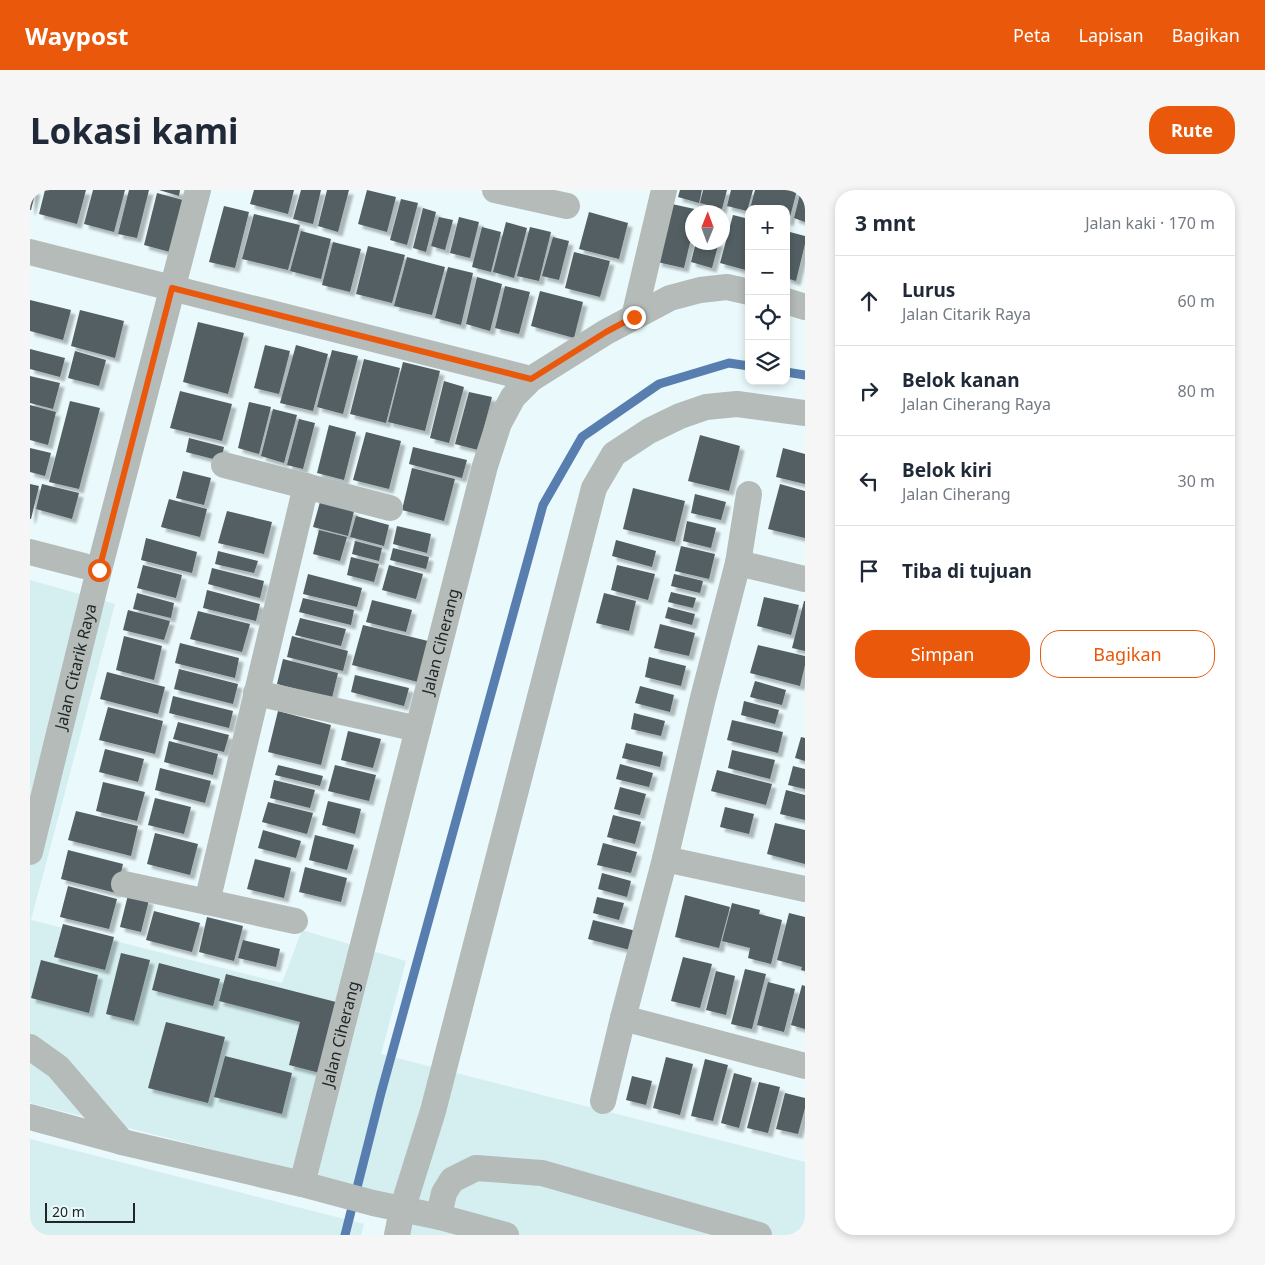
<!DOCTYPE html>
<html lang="id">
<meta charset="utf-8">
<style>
:root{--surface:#fff;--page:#f6f6f7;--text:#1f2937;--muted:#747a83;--line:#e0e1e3;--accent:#ea580c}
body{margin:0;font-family:"Noto Sans",sans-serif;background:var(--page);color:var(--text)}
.controls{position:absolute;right:15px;top:15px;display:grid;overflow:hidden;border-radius:10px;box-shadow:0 2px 8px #0003}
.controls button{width:45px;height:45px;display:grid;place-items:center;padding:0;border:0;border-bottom:1px solid var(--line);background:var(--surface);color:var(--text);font:25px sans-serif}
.compass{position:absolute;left:655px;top:15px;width:45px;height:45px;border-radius:50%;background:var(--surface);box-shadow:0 2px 8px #0003;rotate:1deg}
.scale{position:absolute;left:15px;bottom:12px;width:90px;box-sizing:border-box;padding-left:5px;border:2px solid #202627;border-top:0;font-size:14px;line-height:18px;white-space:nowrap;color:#202627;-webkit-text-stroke:4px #eaf9fb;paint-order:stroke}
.stop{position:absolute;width:15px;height:15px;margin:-11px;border:4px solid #ea580c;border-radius:50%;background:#fff}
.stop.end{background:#ea580c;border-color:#fff;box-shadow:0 1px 5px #0008}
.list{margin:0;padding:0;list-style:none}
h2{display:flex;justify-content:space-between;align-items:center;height:65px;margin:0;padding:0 20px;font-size:21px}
h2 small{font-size:16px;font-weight:400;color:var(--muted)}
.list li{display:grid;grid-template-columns:32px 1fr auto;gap:15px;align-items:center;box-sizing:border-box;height:90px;padding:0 20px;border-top:1px solid var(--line)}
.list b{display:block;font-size:19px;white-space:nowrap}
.list p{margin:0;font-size:16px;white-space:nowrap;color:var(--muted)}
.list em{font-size:16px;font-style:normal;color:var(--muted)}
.actions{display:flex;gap:10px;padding:15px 20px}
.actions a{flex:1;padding:11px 0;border:1px solid var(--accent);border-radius:20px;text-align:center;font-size:18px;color:var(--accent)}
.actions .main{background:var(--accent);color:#fff}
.icon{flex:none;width:28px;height:28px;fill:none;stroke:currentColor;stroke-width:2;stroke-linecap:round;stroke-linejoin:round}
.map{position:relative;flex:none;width:775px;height:1045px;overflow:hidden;border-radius:20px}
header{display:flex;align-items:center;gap:30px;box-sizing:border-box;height:70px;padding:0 25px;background:var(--accent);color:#fff}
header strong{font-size:24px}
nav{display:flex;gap:28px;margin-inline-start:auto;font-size:18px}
.intro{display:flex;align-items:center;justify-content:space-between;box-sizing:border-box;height:120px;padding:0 30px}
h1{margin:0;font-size:35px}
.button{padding:12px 22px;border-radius:20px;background:var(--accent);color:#fff;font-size:18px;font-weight:700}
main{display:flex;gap:30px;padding:0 30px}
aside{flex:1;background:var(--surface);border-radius:20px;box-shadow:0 2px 8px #0003}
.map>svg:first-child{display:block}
</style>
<header>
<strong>Waypost</strong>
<nav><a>Peta</a><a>Lapisan</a><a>Bagikan</a></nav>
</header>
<div class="intro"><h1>Lokasi kami</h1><a class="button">Rute</a></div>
<main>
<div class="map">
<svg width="775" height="1045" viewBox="0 0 775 1045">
<defs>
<filter id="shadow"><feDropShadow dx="4.5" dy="4.5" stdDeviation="1" flood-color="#0004"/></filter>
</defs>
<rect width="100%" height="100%" fill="#eaf9fb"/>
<!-- built -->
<path fill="#d5eff1" d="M0,390L85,414L1,730L252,793L272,740L376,771L351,864L775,972V1045H370L377,1009L0,913Z
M0,949L334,1034L331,1045H0Z"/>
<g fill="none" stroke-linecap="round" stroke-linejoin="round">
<!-- stream -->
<path stroke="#577eaf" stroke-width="9" d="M756,182L775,185
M315,1045L351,903L513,315L552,247L629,194L699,173L719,176"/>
</g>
<!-- building -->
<path fill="#535e63" filter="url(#shadow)" d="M0,0H6L1,20H0Z
M15,0H56L47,34L9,24Z
M63,0H95L84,42L54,34Z
M99,0H119L107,48L88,44Z
M129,0H150L149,6Z
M224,0H264L258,24L220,14Z
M271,0H291L283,34L263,29Z
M297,0H319L308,42L288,36Z
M337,0L366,7L357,42L328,34Z
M650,0H672L669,13L648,7Z
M673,0H697L692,19L670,13Z
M701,0H723L717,21L697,16Z
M725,0H767L759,31H756V19H720Z
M771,0H775V32L764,28Z
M127,3L153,10L140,62L114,55Z
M371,9L388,13L377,55L360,50Z
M642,14L669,20L668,22H662V44L654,78L627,72Z
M194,16L219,22L205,78L179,72Z
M393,18L406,22L396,62L383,58Z
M559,22L598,33L589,69L549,59Z
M224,24L270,35L258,80L212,69Z
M703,25L719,29V81L690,73Z
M409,27L423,30L415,60L401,56Z
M429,27L449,32L440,68L420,63Z
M476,32L497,38L484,88L463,82Z
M452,37L471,42L461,82L442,77Z
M500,37L521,42L509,91L487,86Z
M271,41L301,49L291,89L260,81Z
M756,41L775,46V54L766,91L756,88Z
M523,47L539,51L529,90L512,86Z
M303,52L331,59L320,102L292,95Z
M666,52H689L682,78L661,72Z
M338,56L375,65L362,113L326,104Z
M544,62L580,71L570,107L535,98Z
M377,67L415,77L402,125L364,116Z
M418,77L443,83L431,135L405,128Z
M447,87L472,94L460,141L436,134Z
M475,96L500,102L489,144L465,138Z
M510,101L553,112L544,148L501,136Z
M0,110L41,120L33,150L0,141Z
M50,120L94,131L85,168L41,156Z
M168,132L214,143L198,204L153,192Z
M235,155L260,161L249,204L224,198Z
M266,155L298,164L283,221L250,213Z
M0,159L35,168L30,187L0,179Z
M302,160L328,166L313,224L287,217Z
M45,161L76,170L69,196L38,188Z
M334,169L370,178L356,233L320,224Z
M373,172L410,181L395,241L358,232Z
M0,186L30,193L23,219L0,213Z
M414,191L434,197L419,253L400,248Z
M150,201L202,214L192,251L140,238Z
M439,202L462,207L448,260L425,254Z
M40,211L70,218L49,299L19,292Z
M219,212L241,217L229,264L208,258Z
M0,215L26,222L18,255L0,250Z
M243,219L267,225L254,273L231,266Z
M269,229L285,233L273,279L257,275Z
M299,235L326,242L314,290L287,283Z
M336,242L371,251L359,299L323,290Z
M670,245L710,256L699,301L658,291Z
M159,248L194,257L191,271L156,262Z
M383,257L437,270L432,288L379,274Z
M0,258L21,263L15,286L0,282Z
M753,258L775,264V294L746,287Z
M382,278L425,289L414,331L372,320Z
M153,281L181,288L174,315L146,308Z
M0,294L9,296L1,329H0Z
M12,294L49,303L42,329L6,319Z
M750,294L775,301V348L738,339Z
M603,298L655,311L645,352L593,339Z
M665,304L696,312L691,330L661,323Z
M139,309L177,319L170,347L131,337Z
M290,312L324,321L318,346L283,337Z
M197,321L242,332L234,364L188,353Z
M326,326L359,335L354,356L320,347Z
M657,331L686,338L681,358L653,351Z
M367,336L401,344L397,363L363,354Z
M289,340L317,347L310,371L283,364Z
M116,348L167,362L162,383L111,370Z
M586,350L626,361L622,377L582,366Z
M325,351L352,358L349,371L322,364Z
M651,356L685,364L679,389L645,381Z
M363,358L399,367L396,379L360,370Z
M188,361L228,371L224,383L185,374Z
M321,367L349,374L344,392L317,385Z
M113,375L152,385L146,408L107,398Z
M359,375L393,384L386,409L352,400Z
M587,375L625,384L618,410L581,400Z
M182,378L234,391L230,408L178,394Z
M278,384L332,398L327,417L273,404Z
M644,384L673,391L670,403L641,396Z
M177,400L230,414L226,431L173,418Z
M641,402L666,408L663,418L638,412Z
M107,403L144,413L141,428L103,419Z
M574,403L606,411L599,441L566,433Z
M734,407L769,415L761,445L727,436Z
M273,408L324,420L321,435L269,422Z
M342,410L382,420L376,442L336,432Z
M774,411H775V461L762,458Z
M638,417L665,424L662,435L635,428Z
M98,420L140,431L134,450L93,440Z
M168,421L220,434L212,462L160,449Z
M270,428L316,439L311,456L265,445Z
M630,434L665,443L659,466L624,458Z
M333,435L398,451L388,492L322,475Z
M94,446L132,456L124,490L86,480Z
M262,446L318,461L313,481L257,467Z
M150,453L209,468L205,488L145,473Z
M728,455L775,466V475L770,496L720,483Z
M619,467L656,476L651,496L615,487Z
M253,469L308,483L302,508L247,494Z
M149,479L208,494L203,514L144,499Z
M77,482L135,497L128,524L70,509Z
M325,485L379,498L374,516L321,502Z
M725,491L756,500L752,515L720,507Z
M610,496L644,505L640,522L605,513Z
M143,506L203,521L199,538L139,523Z
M714,511L749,520L745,534L711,525Z
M78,517L133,531L125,564L69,550Z
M248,521L301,535L291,575L238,562Z
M604,523L635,531L631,546L601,539Z
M702,530L753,542L748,563L697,550Z
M148,532L199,545L194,562L143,549Z
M318,541L351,549L343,578L311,570Z
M771,547L775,548V571L765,568Z
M139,551L188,564L183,585L134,572Z
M596,553L633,562L630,577L592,568Z
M75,559L114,569L108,592L69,582Z
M702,560L745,570L740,589L698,578Z
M590,574L623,583L619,597L586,589Z
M248,575L293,586L290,596L245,585Z
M305,575L346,585L339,611L298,601Z
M763,576L775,579V599L758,595Z
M130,578L181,591L175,613L125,600Z
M687,580L742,594L736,615L681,601Z
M244,590L285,600L280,618L240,608Z
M73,592L115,602L107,631L66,621Z
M590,597L616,604L610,625L584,619Z
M756,600L775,605V630L750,624Z
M125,608L161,617L154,644L118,635Z
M298,611L331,619L325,644L292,635Z
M238,612L283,623L277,644L232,632Z
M695,617L724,624L719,644L690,637Z
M46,621L108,636L101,666L38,650Z
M583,625L611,632L605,654L577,647Z
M745,633L775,640V674L737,664Z
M233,640L271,651L266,668L228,658Z
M125,643L168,654L160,685L117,674Z
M285,645L324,655L317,680L279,670Z
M573,653L607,662L601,683L567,675Z
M38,660L93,674L86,703L31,689Z
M225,669L261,678L254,708L217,699Z
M275,677L317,688L311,712L269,702Z
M572,683L601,691L597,707L568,699Z
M38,696L87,709L79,739L30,727Z
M98,705L119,710L111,742L90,737Z
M655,705L700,717L689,758L645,747Z
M567,707L594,713L589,730L563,723Z
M702,713L730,720L729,724L752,730L741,774L718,768L720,758L692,751Z
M124,721L170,733L162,762L116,750Z
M759,723L775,727V781L771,780L772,777L747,770Z
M177,727L213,736L204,771L169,762Z
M563,730L606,741L600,760L558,749Z
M33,734L84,747L75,780L24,767Z
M213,750L250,759L246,777L208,768Z
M91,763L120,770L104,831L76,824Z
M653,767L682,774L670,818L641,811Z
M11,770L68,785L59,823L1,808Z
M129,773L190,789L183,816L122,800Z
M715,779L736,784L722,839L701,834Z
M686,781L705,786L696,825L676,820Z
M196,784L306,812L290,883L259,875L270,832L189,811Z
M738,792L765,799L754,842L727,835Z
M772,795L775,796V839L761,835Z
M136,832L195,847L178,913L118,898Z
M195,866L262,883L252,924L184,907Z
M636,867L663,874L650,925L623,918Z
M675,869L698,875L683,931L661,926Z
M704,883L722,888L709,938L691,933Z
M602,886L622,891L616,915L596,910Z
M729,892L750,897L738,943L717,938Z
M755,903L775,908V918L768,944L746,939Z"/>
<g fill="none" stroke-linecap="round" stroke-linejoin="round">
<!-- street -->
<g stroke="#b4bbb9" stroke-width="26">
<path d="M465,0L537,16"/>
<path d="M0,62L501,189"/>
<path d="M756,111L775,117"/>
<path d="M604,127L634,0"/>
<path d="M194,275L360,318"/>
<path d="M0,362L54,376"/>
<path d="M708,373L775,389"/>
<path d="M226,503L388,539"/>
<path id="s1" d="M0,662L69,380L168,0"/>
<path d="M635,669L775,699"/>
<path d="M94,694L265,731"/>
<path d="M177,712L276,296"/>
<path d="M593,828L775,876"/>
<path d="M0,857L28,877L92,952"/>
<path d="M573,911L593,828L635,669L673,508L708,373L719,304"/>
<path d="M0,927L92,952L272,994L343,1013L410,1027L476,1045"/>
<path id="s2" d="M272,994L455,276L469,233L483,207L501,189L576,142L640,108L670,100L697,97L719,102"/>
<path d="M410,1027L411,1016L414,1003L422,990L446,978L512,983L729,1045"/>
<path d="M367,1045L372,1020L403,921L564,298L584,264L619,241L650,226L676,217L707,214L775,223"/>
</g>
</g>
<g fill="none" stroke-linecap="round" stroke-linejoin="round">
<!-- route -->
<path stroke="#ea580c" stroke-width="6" d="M69,380L142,98L501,189L576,142L604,127"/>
</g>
<g text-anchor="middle" stroke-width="5" stroke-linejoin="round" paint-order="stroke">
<!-- street labels -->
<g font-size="16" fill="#202627" stroke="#eaf9fb">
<text dy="6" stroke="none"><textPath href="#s2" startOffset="560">Jalan Ciherang</textPath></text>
<text dy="6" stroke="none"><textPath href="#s1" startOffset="191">Jalan Citarik Raya</textPath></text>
<text dy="6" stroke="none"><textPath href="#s2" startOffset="155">Jalan Ciherang</textPath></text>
</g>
</g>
</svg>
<div class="controls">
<button>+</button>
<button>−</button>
<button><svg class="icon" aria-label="locate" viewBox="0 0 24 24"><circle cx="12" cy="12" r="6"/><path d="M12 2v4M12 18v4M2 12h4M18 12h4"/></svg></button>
<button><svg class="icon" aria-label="layers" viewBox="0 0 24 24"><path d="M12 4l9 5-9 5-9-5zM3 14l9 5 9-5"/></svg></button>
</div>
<svg class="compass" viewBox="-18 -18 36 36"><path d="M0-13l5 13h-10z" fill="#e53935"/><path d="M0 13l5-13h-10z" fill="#747a83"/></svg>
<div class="scale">20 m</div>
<div class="stop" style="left:69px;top:380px"></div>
<div class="stop end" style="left:604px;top:127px"></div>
</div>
<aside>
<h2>3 mnt<small>Jalan kaki · 170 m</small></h2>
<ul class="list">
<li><svg class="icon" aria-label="ahead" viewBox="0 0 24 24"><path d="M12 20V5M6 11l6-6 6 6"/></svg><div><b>Lurus</b><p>Jalan Citarik Raya</p></div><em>60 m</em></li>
<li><svg class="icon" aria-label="right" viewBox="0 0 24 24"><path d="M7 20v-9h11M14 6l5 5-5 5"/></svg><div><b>Belok kanan</b><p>Jalan Ciherang Raya</p></div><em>80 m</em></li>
<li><svg class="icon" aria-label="left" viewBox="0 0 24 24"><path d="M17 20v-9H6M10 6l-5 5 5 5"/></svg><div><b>Belok kiri</b><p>Jalan Ciherang</p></div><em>30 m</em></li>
<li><svg class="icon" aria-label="arrive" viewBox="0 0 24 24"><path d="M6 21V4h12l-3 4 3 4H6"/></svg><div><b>Tiba di tujuan</b></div></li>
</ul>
<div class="actions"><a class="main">Simpan</a><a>Bagikan</a></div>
</aside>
</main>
